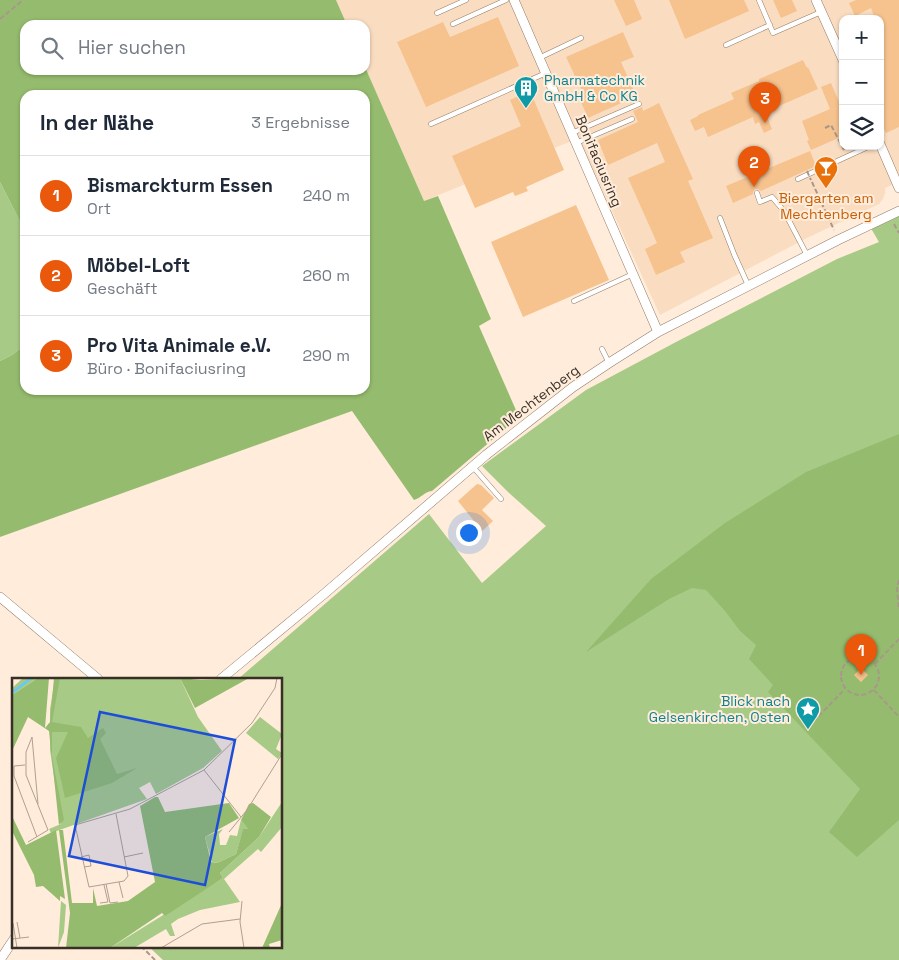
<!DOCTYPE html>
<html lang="de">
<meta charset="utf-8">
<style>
:root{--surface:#fff;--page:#f6f6f7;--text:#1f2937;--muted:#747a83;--line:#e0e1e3;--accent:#ea580c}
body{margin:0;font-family:"Space Grotesk",sans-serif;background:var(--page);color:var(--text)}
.controls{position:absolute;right:15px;top:15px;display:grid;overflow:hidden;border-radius:10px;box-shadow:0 1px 4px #0004}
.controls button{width:45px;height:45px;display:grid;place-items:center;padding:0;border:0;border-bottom:1px solid var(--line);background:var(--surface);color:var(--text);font:25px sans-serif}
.you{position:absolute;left:468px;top:532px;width:18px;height:18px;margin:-12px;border:4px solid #fff;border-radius:50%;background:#1a73e8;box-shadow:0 0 0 8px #1a73e833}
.badge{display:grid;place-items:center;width:32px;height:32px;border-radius:50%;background:var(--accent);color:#fff;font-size:16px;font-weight:700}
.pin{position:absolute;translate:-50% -41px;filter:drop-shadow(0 1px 2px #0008)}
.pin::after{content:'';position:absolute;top:26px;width:18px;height:15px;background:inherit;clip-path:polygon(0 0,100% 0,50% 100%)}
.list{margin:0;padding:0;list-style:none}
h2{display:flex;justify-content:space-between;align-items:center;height:65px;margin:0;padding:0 20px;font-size:21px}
h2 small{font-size:16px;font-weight:400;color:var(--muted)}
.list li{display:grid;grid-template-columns:32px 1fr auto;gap:15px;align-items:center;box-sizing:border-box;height:80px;padding:0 20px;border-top:1px solid var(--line)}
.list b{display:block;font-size:19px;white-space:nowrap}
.list p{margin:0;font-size:16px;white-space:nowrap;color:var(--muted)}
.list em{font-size:16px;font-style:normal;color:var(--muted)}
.icon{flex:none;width:28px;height:28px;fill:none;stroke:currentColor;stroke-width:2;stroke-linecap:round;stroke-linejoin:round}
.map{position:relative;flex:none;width:899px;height:960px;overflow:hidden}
.search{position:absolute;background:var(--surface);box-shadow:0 1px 4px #0004;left:20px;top:20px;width:350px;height:55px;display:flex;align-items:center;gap:12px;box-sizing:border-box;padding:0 18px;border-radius:15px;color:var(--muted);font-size:19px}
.panel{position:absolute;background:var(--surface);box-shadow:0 1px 4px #0004;left:20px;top:90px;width:350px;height:305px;border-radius:15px}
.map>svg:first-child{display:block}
</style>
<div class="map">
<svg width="899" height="960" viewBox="0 0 899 960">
<rect width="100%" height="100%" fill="#ffecda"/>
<!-- built -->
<path fill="#faddc1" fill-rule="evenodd" d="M336,0H899V182L885,188V193L883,199L879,204L807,238L660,315L579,139L564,144L424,201L365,67V25H347ZM843,19H880V146H843Z"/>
<!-- green -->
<path fill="#a8ca87" d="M0,182L25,231V345L12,355L0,361Z
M899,212V960H163L148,946H281V679H238L429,514L482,583L546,526L508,492L482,466L586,390L676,342L837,259L879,242L869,225Z"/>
<!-- forest -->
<path fill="#95bc6e" d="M0,0H336L347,25H25V70H365V67L424,201L438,196L491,319L479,326L519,417L432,491C424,492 421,498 414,500L352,411L0,537V361L12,355L25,345V390H365V95H25V231L0,182Z
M899,434V820L857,857L829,832L860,789L768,692L773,685L749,659L756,645L740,631L725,611L706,590L692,588L669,599L586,652L651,579L725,523L806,472Z"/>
<!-- building -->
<path fill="#f6c28e" d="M614,0H634L642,19L626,26Z
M669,0H744L749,11L685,39Z
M773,0H792L797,11L781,18Z
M856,0H899V127L886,133L880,121V38L883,37L880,30V19H875L871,8L855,16L849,3Z
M498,17L519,66L426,107L397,42L443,22L450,37Z
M623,32L634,57L621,62L638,100L630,103L628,100L588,118L577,93L582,91L566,57Z
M803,60L807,68L808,67L818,89L765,112L772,129L764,133L759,122L755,124L753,117L708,137L704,127L695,131L690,120L698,116V115L734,99L731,93L759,81V79Z
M831,83L843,111V136L811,150L807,141L809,140L802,121L830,109L821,87Z
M530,91L564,170L526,187L528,191L515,196L513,192L475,208L452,156L521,126L510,100Z
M659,103L693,179L688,181L713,238L680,252L685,262L656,275L645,249L657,243L628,178L665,162L657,143L608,165L598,140L638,122L633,111L642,107L643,111Z
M810,151L816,166L761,191L758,189H755L753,192V194L733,203L726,186Z
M576,205L609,280L523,317L491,242Z
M477,484L481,485L494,498L482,510L493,521L478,535L477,533L476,534L469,527L474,521L458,501Z
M861,668L868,675L861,682L854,675Z"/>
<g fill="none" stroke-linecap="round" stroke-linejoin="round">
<!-- service casing -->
<g stroke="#927d69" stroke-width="5.5">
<path id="service" d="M759,0L773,33L821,12
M437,13L466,0
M453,24L506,0
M836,44L843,41
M726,45L770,25
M539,58L581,38
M431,124L546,73
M572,133L639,104
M576,143L632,119
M798,179L870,146
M757,193L760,202L772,197L784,211L807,255
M720,218L734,254L748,285
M574,301L633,274
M602,349L609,363
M473,467L501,499"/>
</g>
<!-- minor casing -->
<g stroke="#927d69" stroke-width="10">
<path id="minor" d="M514,0L658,332
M816,0L843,60
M880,144L899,188
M0,597L98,679
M221,679L324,594L486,455L573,387L609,363L658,332L838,240L899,211
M0,960L14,939"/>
</g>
<!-- path -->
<path stroke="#a7988a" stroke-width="2" stroke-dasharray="5 2.5" stroke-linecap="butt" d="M0,19L23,0
M825,128L831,125L844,150
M812,182L834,230
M894,224L899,233
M899,580L897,589L899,610
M841 676a19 19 0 1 1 38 0a19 19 0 1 1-38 0Z
M875,664L899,639
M874,690L899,717
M808,727L845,689
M141,946L155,960"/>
<!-- service -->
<use href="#service" stroke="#fff" stroke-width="4.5"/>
<!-- minor -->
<use href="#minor" stroke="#fff" stroke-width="9"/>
<!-- path-bridge -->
<path stroke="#a7988a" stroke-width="2" stroke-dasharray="5 2.5" stroke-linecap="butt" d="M807,171L811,180"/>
</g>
<!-- icons -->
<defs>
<g id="building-pin" transform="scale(1.25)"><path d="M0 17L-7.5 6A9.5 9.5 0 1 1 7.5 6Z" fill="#0f9aa8" stroke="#ffecda"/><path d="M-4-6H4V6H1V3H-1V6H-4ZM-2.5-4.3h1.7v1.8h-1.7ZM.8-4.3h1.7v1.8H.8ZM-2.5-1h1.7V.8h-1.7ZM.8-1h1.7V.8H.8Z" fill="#fff"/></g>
<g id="bar-pin" transform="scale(1.25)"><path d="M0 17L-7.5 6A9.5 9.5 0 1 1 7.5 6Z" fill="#e8710a" stroke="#ffecda"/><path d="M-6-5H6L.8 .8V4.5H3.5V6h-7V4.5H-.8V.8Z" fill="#fff"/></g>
<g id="sight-pin" transform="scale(1.25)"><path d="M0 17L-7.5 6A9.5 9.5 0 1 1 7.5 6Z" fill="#0f9aa8" stroke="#ffecda"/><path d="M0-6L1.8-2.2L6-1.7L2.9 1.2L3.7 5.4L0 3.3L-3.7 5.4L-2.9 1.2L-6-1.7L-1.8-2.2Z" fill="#fff"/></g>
</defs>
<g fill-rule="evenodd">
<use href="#building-pin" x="526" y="88"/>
<use href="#bar-pin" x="826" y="168"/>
<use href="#sight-pin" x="808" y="709"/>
</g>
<g text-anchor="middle" stroke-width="4" stroke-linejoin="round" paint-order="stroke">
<!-- culture labels -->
<g font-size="14" fill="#0d838f" stroke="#ffecda" text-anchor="start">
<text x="544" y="85">Pharmatechnik<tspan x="544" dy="16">GmbH &amp; Co KG</tspan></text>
<text x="790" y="706" text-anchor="end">Blick nach<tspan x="790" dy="16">Gelsenkirchen, Osten</tspan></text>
</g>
<!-- street labels -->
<g font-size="14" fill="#382f27" stroke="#ffecda">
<text transform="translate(599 161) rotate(67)" y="5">Bonifaciusring</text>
<text transform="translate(531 403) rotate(-37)" y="5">Am Mechtenberg</text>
</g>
<!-- food labels -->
<g font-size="14" fill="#c56008" stroke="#ffecda">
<text x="826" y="203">Biergarten am<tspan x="826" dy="16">Mechtenberg</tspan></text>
</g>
</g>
<!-- overview -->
<g transform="translate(12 678)">
<rect width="270" height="270" fill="#ffecda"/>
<path d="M11,0H26L0,17V10ZM43,0H168L186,39L210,73L191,90L144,116L138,104L127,110L135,121L39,155L37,151L49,146L38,72V31ZM248,39L270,56L264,71L270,75L266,81L234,55ZM270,124V149L249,174L246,171L212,201L228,224L188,232L166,241L159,246L163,258H158L154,251L122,270H98L211,200L208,195L247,159ZM229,142L237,152H231L224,176L205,185L200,184L193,159L211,151L207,156L208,167H214L218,157L225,158ZM49,223L54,227L52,254L46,270Z" fill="#a8ca87"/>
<path d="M26,0H37L33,50L38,44L42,0H48L40,44L69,49L76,60L91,50L94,55L88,61L105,96L125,90L100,105L53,120L44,80L56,54H40V78L52,142L47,147L37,53L16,39L0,73V17ZM168,0L189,2L237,0L183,30ZM143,119H146L153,134L217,125L227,140L193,159L199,184L205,185L224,176L231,151H236L229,142L237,126L241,125L259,139L247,159L208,195L211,200L153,238L150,235L98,270H54L58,235L47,152H51L60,225H81V210L85,228L116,223L143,204L128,128ZM0,138L14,167L44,152L53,221L48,218V223L31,208L24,209L22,197L0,153ZM270,225V262L257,266L258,270H250Z" fill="#95bc6e"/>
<path fill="none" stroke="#65caf6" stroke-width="2.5" d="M0,15L19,0"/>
<path fill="none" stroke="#afa092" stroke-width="1" d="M20,59L26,126M13,87L2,88V98L25,159M192,92L229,139M104,136L116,198L112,203L77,209L63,147L118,131L192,92L240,45L263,10L265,0M217,154L235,132L270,76M16,164L36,152L14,97V74L20,59M69,179L77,177L79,188L72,189M112,179L131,175M107,204L111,220M94,206L98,225L106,224M230,223L228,244L232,270M88,225L96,224L92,207M5,244L8,260M1,245L5,270M0,261L17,259M149,270L190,246L228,241"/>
<path fill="#1d4ed8" fill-opacity="0.15" stroke="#1d4ed8" stroke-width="2.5" d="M88,34L223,62L193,207L57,178Z"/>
<rect width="270" height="270" fill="none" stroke="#382f27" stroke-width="2.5"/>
</g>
</svg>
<div class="controls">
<button>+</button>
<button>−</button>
<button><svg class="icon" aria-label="layers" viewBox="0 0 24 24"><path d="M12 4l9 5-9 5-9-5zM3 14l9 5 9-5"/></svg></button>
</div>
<div class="you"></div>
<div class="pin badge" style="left:861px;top:675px">1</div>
<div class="pin badge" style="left:754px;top:187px">2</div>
<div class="pin badge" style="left:765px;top:123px">3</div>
<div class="search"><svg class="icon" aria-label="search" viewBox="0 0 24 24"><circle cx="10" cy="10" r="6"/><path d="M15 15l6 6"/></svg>Hier suchen</div>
<section class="panel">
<h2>In der Nähe<small>3 Ergebnisse</small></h2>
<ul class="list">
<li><span class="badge">1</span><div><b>Bismarckturm Essen</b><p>Ort</p></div><em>240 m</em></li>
<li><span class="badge">2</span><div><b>Möbel-Loft</b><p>Geschäft</p></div><em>260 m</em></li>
<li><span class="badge">3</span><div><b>Pro Vita Animale e.V.</b><p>Büro · Bonifaciusring</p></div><em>290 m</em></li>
</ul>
</section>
</div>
